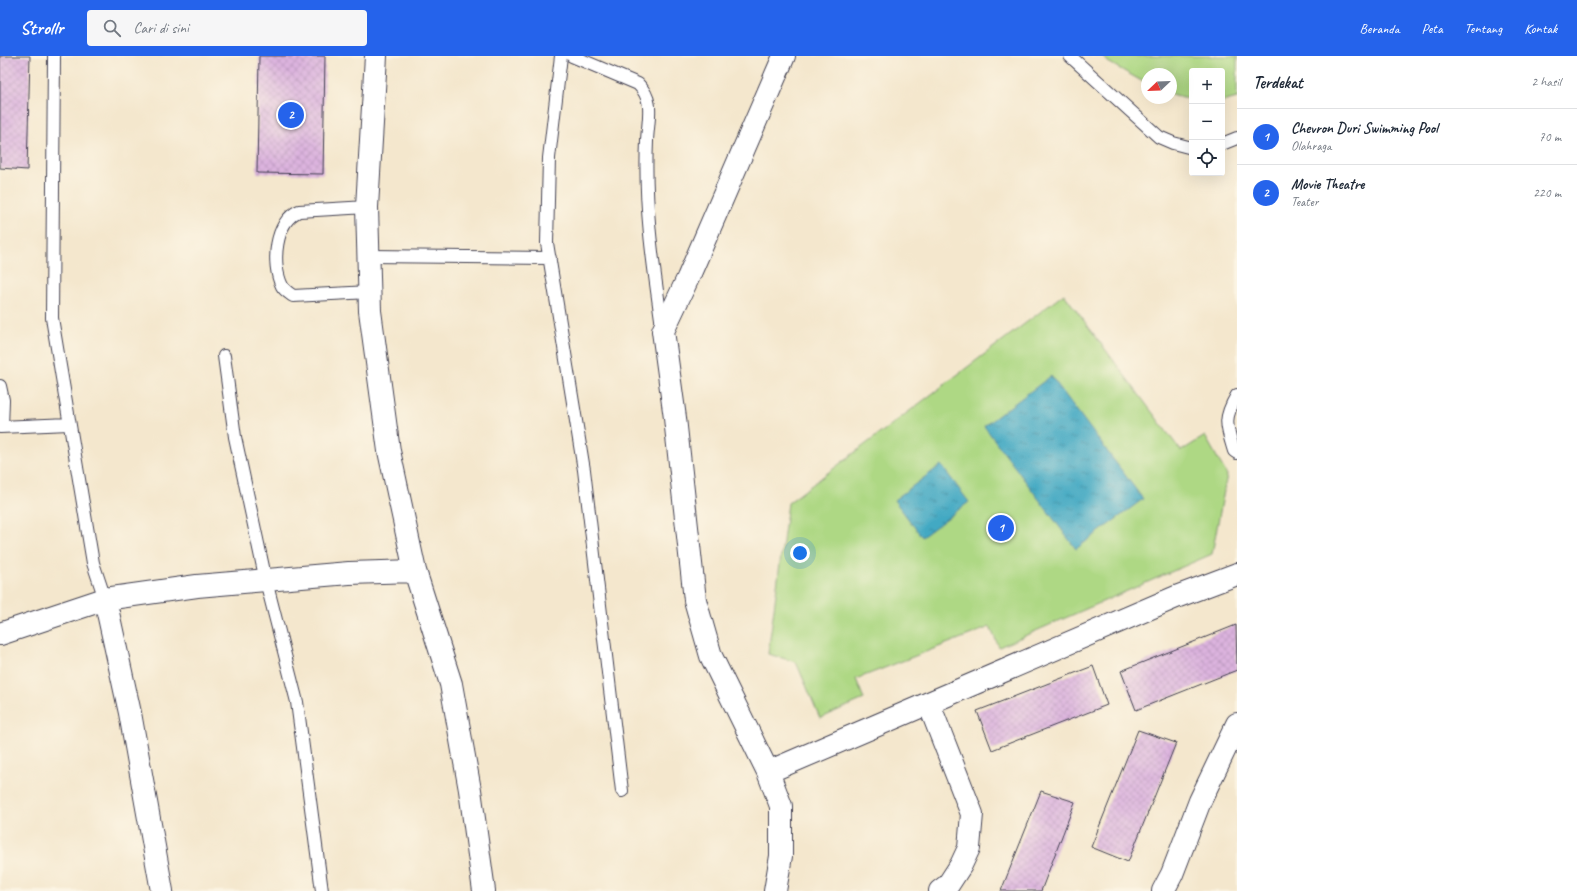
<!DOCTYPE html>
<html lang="id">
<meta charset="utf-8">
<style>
:root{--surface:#fff;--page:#f6f6f7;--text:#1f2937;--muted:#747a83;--line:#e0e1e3;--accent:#2563eb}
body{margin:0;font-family:Caveat,sans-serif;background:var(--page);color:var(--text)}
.controls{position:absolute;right:12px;top:12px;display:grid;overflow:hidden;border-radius:4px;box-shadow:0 4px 16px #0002}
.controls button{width:36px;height:36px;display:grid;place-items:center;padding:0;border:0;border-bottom:1px solid var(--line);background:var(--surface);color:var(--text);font:20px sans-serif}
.compass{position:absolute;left:1141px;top:12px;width:36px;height:36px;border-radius:50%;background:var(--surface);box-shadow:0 4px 16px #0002;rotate:247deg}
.you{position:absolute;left:800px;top:497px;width:14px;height:14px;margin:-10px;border:3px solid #fff;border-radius:50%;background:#1a73e8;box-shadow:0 0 0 6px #1a73e833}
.badge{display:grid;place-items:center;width:26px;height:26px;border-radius:50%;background:var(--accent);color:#fff;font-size:13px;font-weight:700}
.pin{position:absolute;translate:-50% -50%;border:2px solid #fff;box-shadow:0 1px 4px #0006}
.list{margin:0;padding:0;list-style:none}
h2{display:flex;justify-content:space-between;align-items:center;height:52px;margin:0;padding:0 16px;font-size:17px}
h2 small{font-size:13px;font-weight:400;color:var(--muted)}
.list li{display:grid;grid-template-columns:26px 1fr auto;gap:12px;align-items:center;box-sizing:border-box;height:56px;padding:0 16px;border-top:1px solid var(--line)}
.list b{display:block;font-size:15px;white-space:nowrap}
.list p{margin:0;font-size:13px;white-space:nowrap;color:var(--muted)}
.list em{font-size:13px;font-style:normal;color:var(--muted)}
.icon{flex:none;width:22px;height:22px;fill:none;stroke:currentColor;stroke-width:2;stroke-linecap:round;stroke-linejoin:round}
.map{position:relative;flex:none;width:1237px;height:835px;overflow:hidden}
header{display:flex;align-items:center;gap:24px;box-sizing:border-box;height:56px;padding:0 20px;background:var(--accent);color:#fff}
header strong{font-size:19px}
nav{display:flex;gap:22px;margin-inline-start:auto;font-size:14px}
.search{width:280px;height:36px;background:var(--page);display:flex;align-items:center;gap:10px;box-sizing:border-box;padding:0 14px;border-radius:4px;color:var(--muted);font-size:15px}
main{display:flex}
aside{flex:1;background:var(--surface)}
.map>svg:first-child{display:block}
</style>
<header>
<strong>Strollr</strong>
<div class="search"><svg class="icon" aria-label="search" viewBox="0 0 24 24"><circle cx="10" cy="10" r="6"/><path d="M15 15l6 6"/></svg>Cari di sini</div>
<nav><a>Beranda</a><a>Peta</a><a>Tentang</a><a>Kontak</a></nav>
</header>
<main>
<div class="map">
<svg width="1237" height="835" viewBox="0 0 1237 835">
<defs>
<pattern id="water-ripples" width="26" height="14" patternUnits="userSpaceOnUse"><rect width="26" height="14" fill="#43a9c3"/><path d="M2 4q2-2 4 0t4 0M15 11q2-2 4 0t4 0" fill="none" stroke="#3889a0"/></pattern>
<pattern id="building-cross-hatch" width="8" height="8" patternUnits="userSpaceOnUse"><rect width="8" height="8" fill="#dcb3de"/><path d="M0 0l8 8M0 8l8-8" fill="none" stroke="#bc9abf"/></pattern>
</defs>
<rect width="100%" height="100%" fill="#fcf5e5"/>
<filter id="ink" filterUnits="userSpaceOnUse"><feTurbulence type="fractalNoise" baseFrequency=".025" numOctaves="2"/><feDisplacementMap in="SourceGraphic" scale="8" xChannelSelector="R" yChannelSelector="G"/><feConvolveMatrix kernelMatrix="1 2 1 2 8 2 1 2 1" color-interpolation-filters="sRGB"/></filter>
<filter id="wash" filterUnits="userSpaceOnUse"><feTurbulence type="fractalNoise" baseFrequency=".012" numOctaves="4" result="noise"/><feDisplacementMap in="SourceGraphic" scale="16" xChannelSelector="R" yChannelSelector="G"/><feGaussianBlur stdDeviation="0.9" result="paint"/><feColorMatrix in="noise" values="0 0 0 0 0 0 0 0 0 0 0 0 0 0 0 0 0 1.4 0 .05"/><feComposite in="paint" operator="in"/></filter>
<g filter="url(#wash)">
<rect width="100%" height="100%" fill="#f4e7cd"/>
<!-- grass -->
<path fill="#aed884" stroke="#687d60" d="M1103,0H1237V42L1222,46V15H1192V43L1171,38V18H1147V28L1108,6Z
M1064,238L1181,395L1205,380L1227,419L1212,498L999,591L990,571L856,623L864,643L820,662L796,606L768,598L788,447Z"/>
<!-- water -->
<path fill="url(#water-ripples)" stroke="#32667f" d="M1051,320L1143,443L1076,493L984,370Z
M941,409L969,446L922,481L894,444Z"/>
<g id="blocks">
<!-- building -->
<path fill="url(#building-cross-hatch)" d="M0,0H30L27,114L0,112Z
M259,0H325L323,118L257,117Z
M1236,569L1237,614L1136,654L1121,615Z
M1093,610L1107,649L992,694L977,655Z
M1138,674L1176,687L1128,806L1091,791Z
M1041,735L1075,746L1041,835H1001Z"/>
</g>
</g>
<g filter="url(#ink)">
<use href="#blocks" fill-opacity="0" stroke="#424051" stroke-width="1"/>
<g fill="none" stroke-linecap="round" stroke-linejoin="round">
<!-- service casing -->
<g stroke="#424051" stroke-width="14">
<path id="service" d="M54,0L52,262L93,507L105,543
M561,0L549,102L547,187L584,414L622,735
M572,0L638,28C655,45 648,62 647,85C644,148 653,208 662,270
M1070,0L1159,81L1173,87L1192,92
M1222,88L1237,82
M367,151L299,155C275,165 271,208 282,230C284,234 289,237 293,240L370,236
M369,200L550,202
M224,300L235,381L266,525L297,646L322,835
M0,330L3,344L2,371
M1237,339C1223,363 1226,369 1234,395L1237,397
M0,371L69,368"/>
</g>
<!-- minor casing -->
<g stroke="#424051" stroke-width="24">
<path id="minor" d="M376,0L367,151L370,255L389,395L415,515L451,628L470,734L484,835
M105,543L130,657L162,835
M0,578L105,543L197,530L349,517L415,515
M929,648L972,758L969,792L961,809L948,829L940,835
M768,716L1176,541L1237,518
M775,835L781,800V750L768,716L711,600L695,544L675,362L663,275L688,222L784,0
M1163,835L1172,818L1200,745L1237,668"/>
</g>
<!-- service -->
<use href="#service" stroke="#fff" stroke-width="12"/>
<!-- minor -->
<use href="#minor" stroke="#fff" stroke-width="22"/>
</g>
</g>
</svg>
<div class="controls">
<button>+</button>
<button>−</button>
<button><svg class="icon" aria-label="locate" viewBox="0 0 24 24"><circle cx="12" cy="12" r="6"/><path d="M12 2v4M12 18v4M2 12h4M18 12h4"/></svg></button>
</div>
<svg class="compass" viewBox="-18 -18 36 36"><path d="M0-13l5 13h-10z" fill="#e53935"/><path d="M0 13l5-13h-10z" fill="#747a83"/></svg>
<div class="you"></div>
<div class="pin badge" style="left:1001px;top:472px">1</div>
<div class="pin badge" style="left:291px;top:59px">2</div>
</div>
<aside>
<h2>Terdekat<small>2 hasil</small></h2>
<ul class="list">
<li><span class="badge">1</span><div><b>Chevron Duri Swimming Pool</b><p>Olahraga</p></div><em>70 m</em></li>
<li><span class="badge">2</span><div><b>Movie Theatre</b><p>Teater</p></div><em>220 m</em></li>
</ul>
</aside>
</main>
